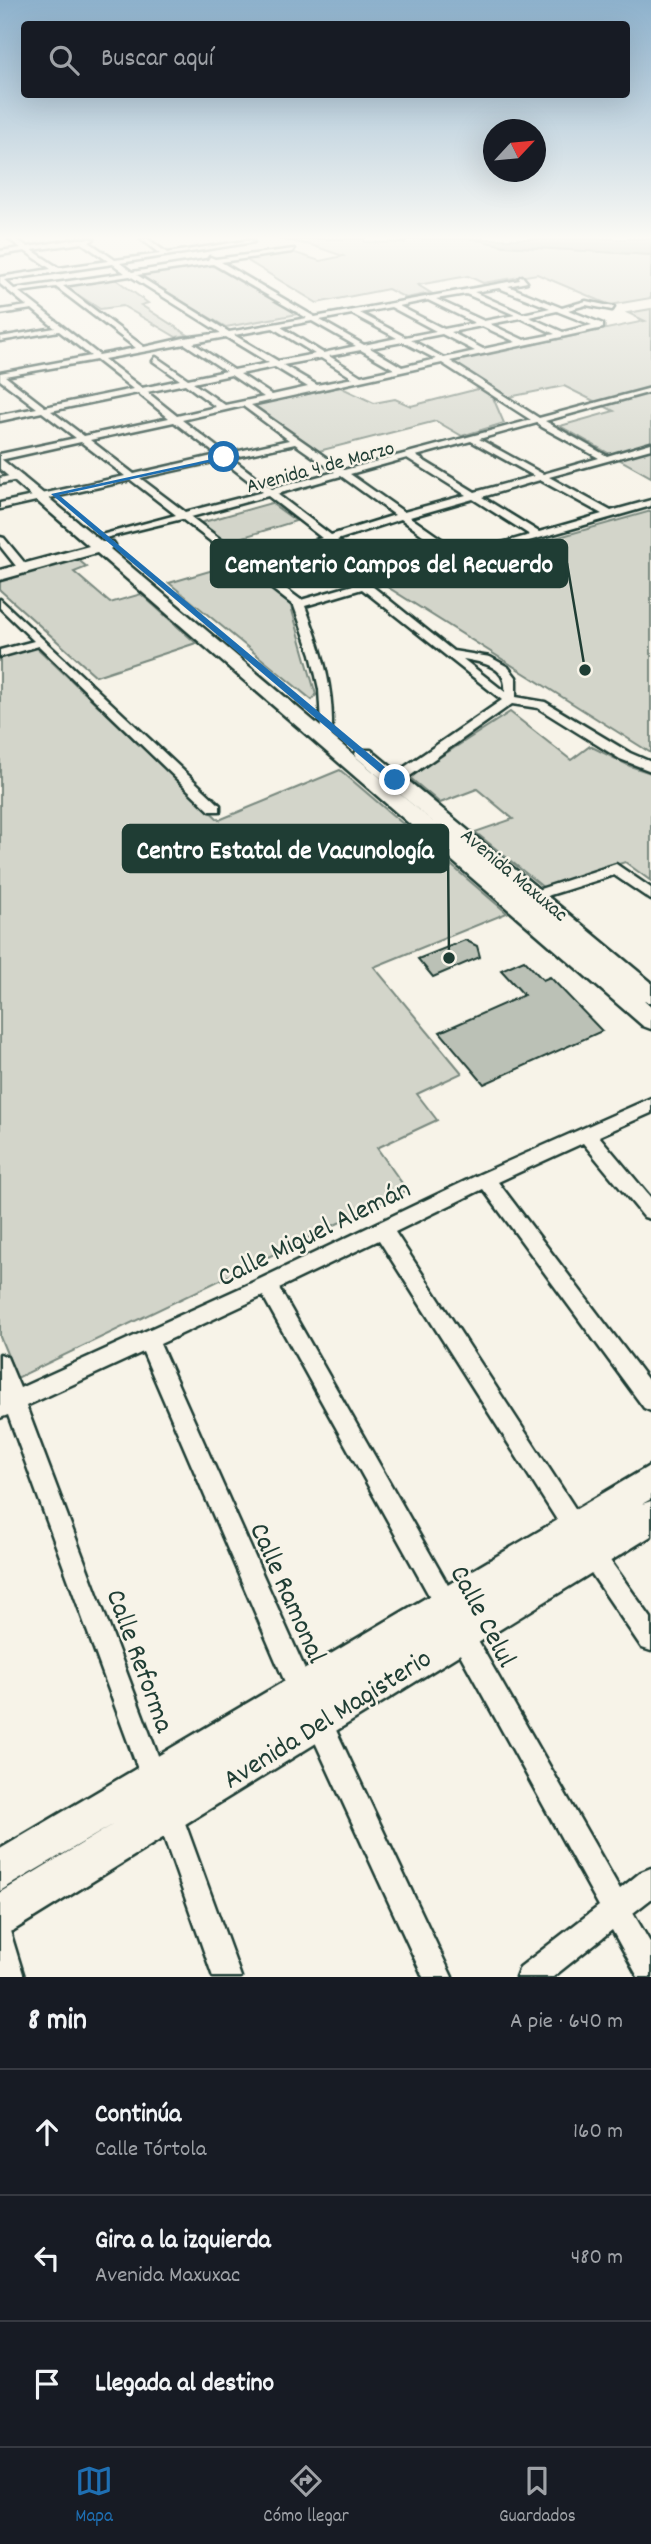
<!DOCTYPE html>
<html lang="es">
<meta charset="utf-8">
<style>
:root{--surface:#171b24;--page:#20242c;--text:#f1f3f6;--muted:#9ea1a6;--line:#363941;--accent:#1f6fb2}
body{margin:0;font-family:Dekko,sans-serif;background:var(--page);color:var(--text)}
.compass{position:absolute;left:483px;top:119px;width:63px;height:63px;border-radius:50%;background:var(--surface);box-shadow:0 7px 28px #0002;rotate:64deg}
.stop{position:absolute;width:21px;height:21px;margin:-16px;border:5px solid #1f6fb2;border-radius:50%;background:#fff}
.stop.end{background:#1f6fb2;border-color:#fff;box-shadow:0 2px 7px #0008}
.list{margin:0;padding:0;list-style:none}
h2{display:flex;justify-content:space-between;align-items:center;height:91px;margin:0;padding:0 28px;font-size:30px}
h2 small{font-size:23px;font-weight:400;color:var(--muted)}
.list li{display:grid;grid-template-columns:46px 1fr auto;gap:21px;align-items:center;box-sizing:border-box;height:126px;padding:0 28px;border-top:2px solid var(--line)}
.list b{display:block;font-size:26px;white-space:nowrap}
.list p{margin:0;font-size:23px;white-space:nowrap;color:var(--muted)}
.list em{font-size:23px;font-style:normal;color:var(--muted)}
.icon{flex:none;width:38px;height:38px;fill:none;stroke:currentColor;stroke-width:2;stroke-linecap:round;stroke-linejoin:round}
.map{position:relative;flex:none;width:651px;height:1977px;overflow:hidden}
.search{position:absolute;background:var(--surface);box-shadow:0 7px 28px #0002;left:21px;right:21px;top:21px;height:77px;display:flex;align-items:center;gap:18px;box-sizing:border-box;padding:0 24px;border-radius:7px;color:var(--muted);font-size:26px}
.sheet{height:469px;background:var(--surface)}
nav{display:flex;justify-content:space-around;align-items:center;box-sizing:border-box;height:98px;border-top:2px solid var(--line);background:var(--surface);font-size:19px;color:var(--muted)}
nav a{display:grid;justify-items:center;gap:4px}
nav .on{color:var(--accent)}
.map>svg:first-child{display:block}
</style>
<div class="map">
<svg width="651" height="1977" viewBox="0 0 651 1977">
<rect width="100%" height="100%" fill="#f7f3e8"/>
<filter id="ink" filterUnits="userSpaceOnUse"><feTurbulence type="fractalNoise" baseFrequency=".0143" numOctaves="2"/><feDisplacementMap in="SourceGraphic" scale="14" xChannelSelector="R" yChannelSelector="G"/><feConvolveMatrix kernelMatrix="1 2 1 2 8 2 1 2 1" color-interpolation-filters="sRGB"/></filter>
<g filter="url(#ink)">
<!-- green -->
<path fill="#d3d5ca" stroke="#79897f" stroke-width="2" d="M278,239H364L365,242L405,243L406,239H474L505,246L651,255V298L610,305L537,274L483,283L468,276L418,285L431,293L406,298L388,289L317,303L243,258L289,251L320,261L343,256L311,245Z
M211,263L298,314L226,327L134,274Z
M114,278L148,303L141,305L188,335L176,337L123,306L100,309L63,285Z
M651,309V477L560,426L614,411L564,386L494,400L504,423L462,436L436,421L319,451L254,405L340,387L374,403L395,399L411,406L482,388L448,362L645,321L628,313Z
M271,503L296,521L227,542L200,523Z
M651,511V753L386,586Z
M76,558L87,567L74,572L110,603L141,594L196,643L96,676L0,590V579Z
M240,562L283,594L290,603L316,695L312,700L169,583Z
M34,645L219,820L340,770L507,913L374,967L462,1073L417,1094L437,1120L377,1148L407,1190L17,1378L0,1337V655Z
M510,712L571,760L590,746L630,766L651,773V881L625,862L544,888L475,832L513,819L477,789L440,803L409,777Z"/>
<!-- water -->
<path fill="#a4ada3" stroke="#6f8077" stroke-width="2" d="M474,239H651V255L505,246Z"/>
<!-- building -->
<path fill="#bbc1b6" stroke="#1f3d34" stroke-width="2" d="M465,940L477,946L480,957L433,977L418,959Z
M524,960L543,980L550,977L602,1031L484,1084L440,1032L524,995L501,970Z"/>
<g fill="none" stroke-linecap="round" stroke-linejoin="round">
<!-- street casing -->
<g stroke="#1f3d34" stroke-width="5">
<path id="street" d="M9,239H16L28,247L77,239H94L89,242L115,260L160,254L141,239H148L167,253L251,240L254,242L120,263L132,272L208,260L210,257L215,259L294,249L292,252L221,262L315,317L520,280L519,278L522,276L527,282L508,286L562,308L586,301L614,307L612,310L586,305L568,310L603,324V328L450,361L539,418L651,388V392L545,421L607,456L651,443V449L549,477L611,511L651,500V506L372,586L453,651L490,657L508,667L516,677V697L545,702L630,753L651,762V771L620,759L538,708L512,704L400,783H390V777L502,700L362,589L305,606C322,650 336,693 331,741L325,745L319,741L321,724L319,689L311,654L294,606L182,519L101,539V535L176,515L131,480L0,509V503L125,476L81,442L0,460V454L76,438L42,412L0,421V415L37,408L0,380V373L91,356L59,331L0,341V337L55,328L32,309L0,314V310L27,306L0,284V277L51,269L25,251L0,255V251L21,248ZM82,243L108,261L59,268L32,250ZM113,264L125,273L14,289L4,280ZM213,264L307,318L229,332L137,275ZM130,276L221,333L184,338L144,347L63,286ZM56,287L136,348L99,355L19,292ZM499,288L550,308L523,314L474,292ZM466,294L515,315L484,321L436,299ZM428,300L475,323L444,329L399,306ZM391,307L436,331L405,337L360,313ZM557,311L559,312L592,325L563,332L529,317ZM352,314L397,338L364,345L320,320ZM521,318L555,334L524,340L490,324ZM312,321L356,346L323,353L281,327ZM482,326L516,342L483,349L451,332ZM273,328L315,354L278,361L234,335ZM442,334L475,351L444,358L411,340ZM226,337L269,363L234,370L193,343ZM403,342L436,359L402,367L370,348ZM185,344L226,371L188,379L156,357L153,361L180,380L142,388L104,359ZM361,350L394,369L361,376L329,356ZM321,358L353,378L317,385L283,365ZM96,360L133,389L45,407L5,376ZM442,363L531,420L344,470L251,405ZM275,367L308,387L272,395L240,374ZM231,375L264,397L225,405L193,383ZM185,384L216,407L177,416L147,392ZM138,393L169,418L84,436L51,411ZM243,406L289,440L226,454L182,420ZM174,422L217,455L134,474L90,440ZM537,423L542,427L599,458L543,474L479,439ZM471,441L534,476L475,492L416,456ZM295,444L335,472L272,489L231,458ZM407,458L466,495L404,512L350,474ZM222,460L263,492L185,512L140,478ZM341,476L395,515L331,535L277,494ZM540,480L602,514L539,532L482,497ZM268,496L322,538L249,561L191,517ZM473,499L530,535L463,554L410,517ZM401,519L453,557L384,576L337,540ZM328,543L374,579L301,600L255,566ZM463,659C483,662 508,667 505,692Z
M18,474L23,477L21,479L0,484V478Z
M0,537L4,538L28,567V571H20L0,546Z
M0,599L220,805V811H210L39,646L0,657V650L34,641L0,608Z
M616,864L651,888V900L614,875L550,895L525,908L518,903L540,889Z
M651,1098V1113L599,1136L651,1198V1219L644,1217L583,1143L498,1182L651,1384V1411L644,1408L483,1189L395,1232L599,1545L651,1618V1651L642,1648L583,1561L379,1240L279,1288L457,1601L461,1609L457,1617L449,1621L441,1617L263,1296L160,1344L312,1685L315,1694L312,1703L303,1706L294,1703L143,1352L26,1406L168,1782L164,1791L155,1795L146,1791L8,1415L0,1418V1354L7,1357L20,1388L260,1279L480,1174Z
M459,1618L467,1622L620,1889L641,1872L651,1868V1899L633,1913L651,1944V1977H638L612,1930L553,1977H516L520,1967L599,1906L451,1638L447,1630L451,1622Z
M318,1707L327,1711L452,1977H423L305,1720L309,1711Z
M168,1799L177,1803L181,1812L241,1977H213L155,1812L159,1803Z
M0,1927L10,1931L24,1977H0Z"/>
</g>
<!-- secondary casing -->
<g stroke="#1f3d34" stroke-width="5">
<path id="secondary" d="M0,458L102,542H113L115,545L110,549L445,832L357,758L355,754L357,750H371L651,982V1003L644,1001L651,1007V1029L643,1026L97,553L0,580V570L89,546L0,469Z
M651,1465V1499L642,1504L651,1501V1536L14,1930L0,1936V1893L114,1824L0,1891V1849Z"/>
</g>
<!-- street -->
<use href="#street" fill="#f7f3e8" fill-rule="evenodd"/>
<!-- secondary -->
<use href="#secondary" fill="#f7f3e8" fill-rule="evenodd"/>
</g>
</g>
<!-- sky -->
<linearGradient id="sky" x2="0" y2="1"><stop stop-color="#8db1cc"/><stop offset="0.46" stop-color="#fbfaf5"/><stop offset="1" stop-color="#fbfaf5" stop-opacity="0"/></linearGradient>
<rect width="651" height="516" fill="url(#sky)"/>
<!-- route -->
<path fill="#1f6fb2" d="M226,456L224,459L59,495L398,778V782H391L51,494Z"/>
<g text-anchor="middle" stroke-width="5" stroke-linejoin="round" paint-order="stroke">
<!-- far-street labels -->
<g font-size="21" fill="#1f3d34" stroke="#f7f3e8">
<text transform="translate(320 466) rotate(-15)" y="7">Avenida 4 de Marzo</text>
<text transform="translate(515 874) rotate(40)" y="7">Avenida Maxuxac</text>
</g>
<!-- near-street labels -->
<g font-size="28" fill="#1f3d34" stroke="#f7f3e8">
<text transform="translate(313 1231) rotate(-26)" y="10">Calle Miguel Alemán</text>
<text transform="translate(290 1592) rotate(66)" y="10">Calle Ramonal</text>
<text transform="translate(485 1615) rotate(62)" y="10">Calle Celul</text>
<text transform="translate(142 1660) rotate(70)" y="10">Calle Reforma</text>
<text transform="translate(326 1717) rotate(-32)" y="10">Avenida Del Magisterio</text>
</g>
</g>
<!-- callouts -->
<path fill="none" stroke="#1f3d34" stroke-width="2.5" d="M585 670L567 563M449 958L448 849"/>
<g fill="#1f3d34" stroke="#f7f3e8" stroke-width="2.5">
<circle cx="585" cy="670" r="7"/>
<circle cx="449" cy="958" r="7"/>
</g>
<g fill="#1f3d34" stroke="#1f3d34" stroke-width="2.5">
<rect x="211" y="540" width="356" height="47" rx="7"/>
<rect x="123" y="825" width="325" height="47" rx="7"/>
</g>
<g font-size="26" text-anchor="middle" font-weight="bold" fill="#fff">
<text x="389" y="572">Cementerio Campos del Recuerdo</text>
<text x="285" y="858">Centro Estatal de Vacunología</text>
</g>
</svg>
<svg class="compass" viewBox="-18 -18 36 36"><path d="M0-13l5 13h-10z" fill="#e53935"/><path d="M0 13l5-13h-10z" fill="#9ea1a6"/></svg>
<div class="stop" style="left:224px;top:457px"></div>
<div class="stop end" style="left:395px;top:780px"></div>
<div class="search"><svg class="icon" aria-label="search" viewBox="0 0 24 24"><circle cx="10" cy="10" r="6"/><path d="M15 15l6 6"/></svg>Buscar aquí</div>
</div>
<section class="sheet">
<h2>8 min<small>A pie · 640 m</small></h2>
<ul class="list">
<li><svg class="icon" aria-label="ahead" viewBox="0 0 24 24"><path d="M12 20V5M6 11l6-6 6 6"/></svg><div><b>Continúa</b><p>Calle Tórtola</p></div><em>160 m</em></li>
<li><svg class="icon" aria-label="left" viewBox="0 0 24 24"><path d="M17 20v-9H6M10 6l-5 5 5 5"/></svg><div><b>Gira a la izquierda</b><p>Avenida Maxuxac</p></div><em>480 m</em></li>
<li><svg class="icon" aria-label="arrive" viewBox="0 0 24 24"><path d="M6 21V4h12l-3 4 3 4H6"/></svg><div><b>Llegada al destino</b></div></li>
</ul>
</section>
<nav>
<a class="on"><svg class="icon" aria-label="map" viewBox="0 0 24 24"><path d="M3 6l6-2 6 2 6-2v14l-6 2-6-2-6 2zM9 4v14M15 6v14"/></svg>Mapa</a>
<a><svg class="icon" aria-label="directions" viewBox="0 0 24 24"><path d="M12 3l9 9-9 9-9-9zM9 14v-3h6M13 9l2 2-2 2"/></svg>Cómo llegar</a>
<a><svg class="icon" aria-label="saved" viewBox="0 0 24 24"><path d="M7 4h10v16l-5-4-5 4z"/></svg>Guardados</a>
</nav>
